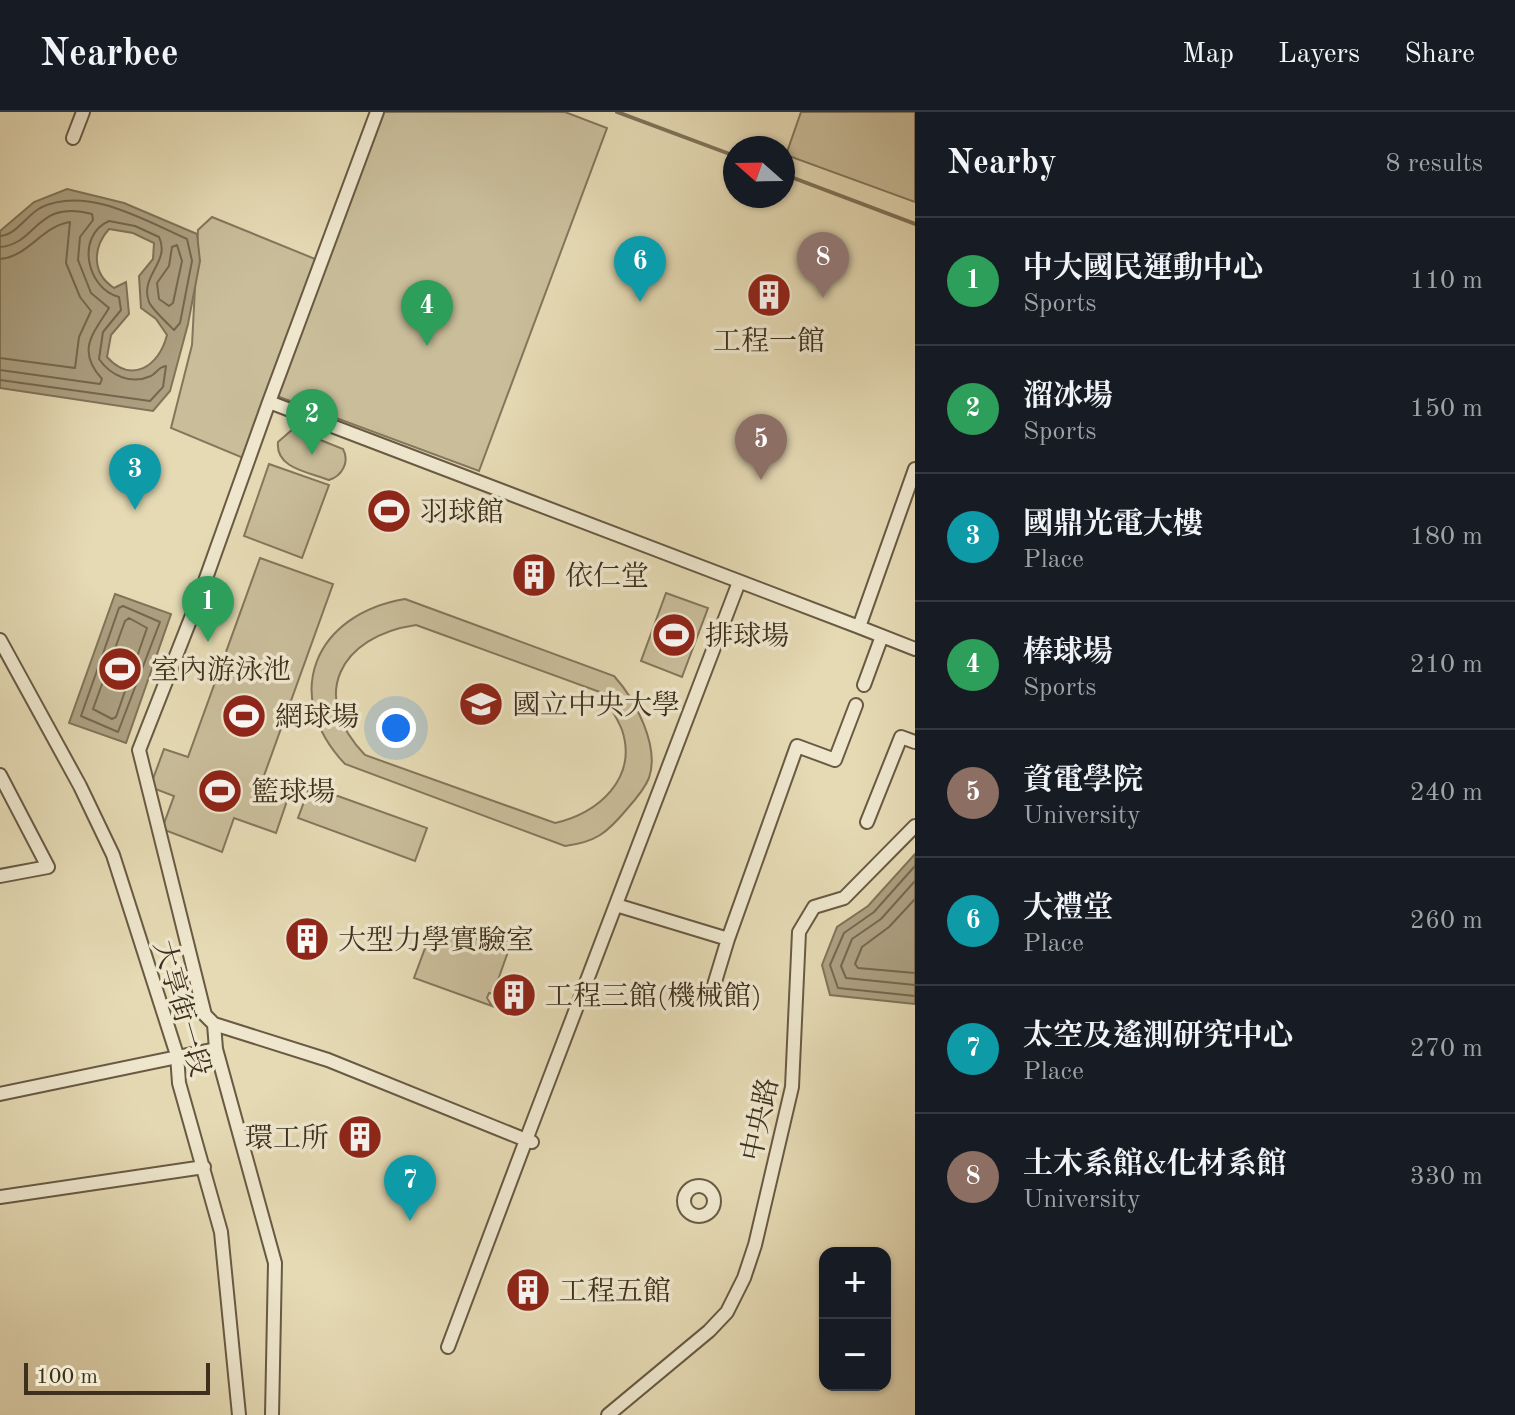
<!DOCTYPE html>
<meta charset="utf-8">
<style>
:root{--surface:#171b24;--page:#20242c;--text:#f1f3f6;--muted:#9ea1a6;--line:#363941;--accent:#d93025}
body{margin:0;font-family:"Old Standard TT","Noto Serif TC",serif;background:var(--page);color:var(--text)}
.controls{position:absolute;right:24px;bottom:24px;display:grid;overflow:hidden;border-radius:16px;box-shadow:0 2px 6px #0004}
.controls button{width:72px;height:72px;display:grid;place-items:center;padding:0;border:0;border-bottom:2px solid var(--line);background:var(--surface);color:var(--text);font:40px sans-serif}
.compass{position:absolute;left:723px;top:24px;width:72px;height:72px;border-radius:50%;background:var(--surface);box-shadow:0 2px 6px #0004;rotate:290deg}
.scale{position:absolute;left:24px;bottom:20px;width:186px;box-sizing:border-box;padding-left:8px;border:4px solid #3e301d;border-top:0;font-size:22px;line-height:28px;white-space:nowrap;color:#3e301d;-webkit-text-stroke:6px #eee7ce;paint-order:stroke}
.you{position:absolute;left:396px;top:616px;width:28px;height:28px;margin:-20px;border:6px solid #fff;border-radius:50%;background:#1a73e8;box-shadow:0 0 0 12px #1a73e833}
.badge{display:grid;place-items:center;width:52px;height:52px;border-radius:50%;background:var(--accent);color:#fff;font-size:26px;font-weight:700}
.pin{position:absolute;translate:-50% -66px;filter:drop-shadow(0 2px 4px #0008)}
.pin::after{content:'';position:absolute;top:42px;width:28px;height:24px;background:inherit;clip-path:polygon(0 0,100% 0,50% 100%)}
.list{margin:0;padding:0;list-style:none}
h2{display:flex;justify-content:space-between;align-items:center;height:104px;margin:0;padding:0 32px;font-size:34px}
h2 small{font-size:26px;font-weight:400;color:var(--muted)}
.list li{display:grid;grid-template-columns:52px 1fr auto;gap:24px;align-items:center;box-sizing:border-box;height:128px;padding:0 32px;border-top:2px solid var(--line)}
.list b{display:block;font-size:30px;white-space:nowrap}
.list p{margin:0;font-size:26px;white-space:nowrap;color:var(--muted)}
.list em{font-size:26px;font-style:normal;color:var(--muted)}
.map{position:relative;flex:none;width:915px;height:1303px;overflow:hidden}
header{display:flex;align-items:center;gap:48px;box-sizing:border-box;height:112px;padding:0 40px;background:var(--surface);border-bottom:2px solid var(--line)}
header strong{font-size:38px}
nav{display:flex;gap:44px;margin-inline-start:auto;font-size:28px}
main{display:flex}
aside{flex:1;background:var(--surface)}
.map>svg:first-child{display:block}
</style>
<header>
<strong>Nearbee</strong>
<nav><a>Map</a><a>Layers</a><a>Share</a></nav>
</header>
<main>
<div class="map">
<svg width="915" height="1303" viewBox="0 0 915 1303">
<rect width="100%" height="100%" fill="#e5dab4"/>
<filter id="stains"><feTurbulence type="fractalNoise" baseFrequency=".0025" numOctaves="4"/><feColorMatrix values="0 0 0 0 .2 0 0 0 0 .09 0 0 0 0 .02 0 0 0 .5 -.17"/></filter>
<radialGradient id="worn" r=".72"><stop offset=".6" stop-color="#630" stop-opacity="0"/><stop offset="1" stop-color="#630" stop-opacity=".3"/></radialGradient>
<!-- green -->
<path fill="#c9bd9a" stroke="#84765c" stroke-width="2" fill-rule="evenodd" d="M379,0H565L607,16L479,359L274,283Z
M801,0H915V90L786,43Z
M212,105L320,149L248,348L171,316L192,233L198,118Z
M293,317L343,337C350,350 342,364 329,368C308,360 275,356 278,330Z
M269,352L329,373L302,446L244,424Z
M260,446L333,472L261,672L289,683L276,721L234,706L222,740L162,717L174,684L150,675L164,637L188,645Z
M666,481L708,496L682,565L641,549Z
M405,487L614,564C635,587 660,634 649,666C644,678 635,688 627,697C607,721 596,730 565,734L345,652C280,583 315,502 405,487ZM416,513L600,580C608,592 617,605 622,618C638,666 598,702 555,711L365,643C308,584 340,524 416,513Z
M310,674L427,716L415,749L298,706Z
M434,812L479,828L482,821L518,834L509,837L493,882L489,881L487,886L492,894L414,866Z"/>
<!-- water -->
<path fill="#aca081" stroke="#807359" stroke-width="2" fill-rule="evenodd" d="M67,77L124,91L197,122L200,149L188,212L170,279L153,299L0,276V119L34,90ZM109,117L133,121L154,131L153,147L139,164L141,196L156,207L167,223C159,255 131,272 107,245L111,223L129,202L126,170L114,176C91,161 93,135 109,117Z
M115,482L171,502L126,631L69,611Z
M915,742V892L830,883L822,853L837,815L868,794Z"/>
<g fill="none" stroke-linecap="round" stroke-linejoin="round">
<!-- shore -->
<path stroke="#75684f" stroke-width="2" d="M0,124C16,123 26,104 40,96C86,73 144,108 187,127L192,149L180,211L174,218C168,212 152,197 149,190C139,164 171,150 159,125L135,114L109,109C75,124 87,177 119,185L121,198L103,220L99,247C111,264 131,273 151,264C158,260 158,255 166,254L163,275L150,289L0,268
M177,133L182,149L173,191L169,194L159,187L157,171L169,154L172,135Z
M0,135C38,132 35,87 92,102L93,108L80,125L78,148L91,181L109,196C93,222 76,238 102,267L100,272L0,258
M0,147C28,145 42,114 70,110L66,151L80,185L91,199L79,225L75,256L0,246
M123,494L160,510L118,620L81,604L119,496Z
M129,506L147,516L116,605L112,607L93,597L125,509Z
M915,754L874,800L844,821L830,853L838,876L915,884
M915,769L881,807L852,827L841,854L846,866L915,873
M915,787L889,815L862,835L855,852L858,856L915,861"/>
<!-- stream -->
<path stroke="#807359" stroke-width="4" d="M617,0L735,44
M783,62L915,112"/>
<!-- street casing -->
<g stroke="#685a43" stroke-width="16">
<path id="street" d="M377,0L269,290L859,515L915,357
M73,26L83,0
M269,290L200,483L139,638L205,903L214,912L328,948L526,1028L739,470
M859,515L915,537
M0,528L80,674L113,743L177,943L179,971L221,1120L239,1303
M864,573L882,524
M0,663L48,755L0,764
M867,710L901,625L915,630
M616,793L728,827L714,873
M728,827L797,634L835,648L856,593
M214,912L216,937L275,1151L272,1303
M0,982L216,937
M684 1089a15 15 0 1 1 30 0a15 15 0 1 1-30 0Z
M0,1085L204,1055
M448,1235L526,1028L532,1030
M608,1303L709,1219L727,1200L744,1166L755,1133L792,975L799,820L814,795L844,786L915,714"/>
</g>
<!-- street -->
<use href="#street" stroke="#eee7ce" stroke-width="12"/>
</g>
<!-- icons -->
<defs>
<g id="building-disc" transform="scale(2.3)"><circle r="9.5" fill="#8f2418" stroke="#eee7ce"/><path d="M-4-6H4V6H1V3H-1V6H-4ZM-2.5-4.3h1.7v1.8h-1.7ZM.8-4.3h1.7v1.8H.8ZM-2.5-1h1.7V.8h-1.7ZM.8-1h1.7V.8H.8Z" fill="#fff"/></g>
<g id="stadium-disc" transform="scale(2.3)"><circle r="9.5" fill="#8f2418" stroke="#eee7ce"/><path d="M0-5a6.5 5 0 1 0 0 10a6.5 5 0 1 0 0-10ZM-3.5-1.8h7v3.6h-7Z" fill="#fff"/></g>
<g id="university-disc" transform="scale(2.3)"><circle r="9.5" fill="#8f2418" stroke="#eee7ce"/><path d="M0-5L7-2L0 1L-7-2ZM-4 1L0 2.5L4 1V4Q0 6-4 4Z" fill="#fff"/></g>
</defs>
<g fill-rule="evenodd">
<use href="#building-disc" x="769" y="183"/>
<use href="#stadium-disc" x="389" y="399"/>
<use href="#building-disc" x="534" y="463"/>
<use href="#stadium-disc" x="674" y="523"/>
<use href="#stadium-disc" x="120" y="557"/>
<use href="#university-disc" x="481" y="592"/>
<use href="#stadium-disc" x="244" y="604"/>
<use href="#stadium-disc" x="220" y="679"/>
<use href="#building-disc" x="307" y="827"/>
<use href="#building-disc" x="514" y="883"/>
<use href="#building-disc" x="360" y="1025"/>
<use href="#building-disc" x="528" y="1178"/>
</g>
<g text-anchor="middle" stroke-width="7" stroke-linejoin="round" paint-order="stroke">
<!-- poi labels -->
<g font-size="28" fill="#3e301d" stroke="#eee7ce" text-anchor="start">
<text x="769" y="238" text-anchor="middle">工程一館</text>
<text x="420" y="409">羽球館</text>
<text x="565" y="473">依仁堂</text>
<text x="705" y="533">排球場</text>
<text x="151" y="567">室內游泳池</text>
<text x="512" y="602">國立中央大學</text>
<text x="275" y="614">網球場</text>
<text x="251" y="689">籃球場</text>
<text x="338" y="837">大型力學實驗室</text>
<text x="545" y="893">工程三館(機械館)</text>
<text x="329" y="1035" text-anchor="end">環工所</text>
<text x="559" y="1188">工程五館</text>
</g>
<!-- street labels -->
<g font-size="28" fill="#3e301d" stroke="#eee7ce">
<text transform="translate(183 896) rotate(74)" y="10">大享街一段</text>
<text transform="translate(759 1007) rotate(-78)" y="10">中央路</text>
</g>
</g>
<rect width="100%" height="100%" filter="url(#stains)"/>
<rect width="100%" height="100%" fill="url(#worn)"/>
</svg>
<div class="controls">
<button>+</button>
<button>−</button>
</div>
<svg class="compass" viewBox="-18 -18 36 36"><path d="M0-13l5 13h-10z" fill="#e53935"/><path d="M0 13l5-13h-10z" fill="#9ea1a6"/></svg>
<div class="scale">100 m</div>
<div class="you"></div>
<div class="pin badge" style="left:208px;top:530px;background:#2e9e5b">1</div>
<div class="pin badge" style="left:312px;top:343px;background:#2e9e5b">2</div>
<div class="pin badge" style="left:135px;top:398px;background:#0f9aa8">3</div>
<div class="pin badge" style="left:427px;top:234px;background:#2e9e5b">4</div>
<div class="pin badge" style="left:761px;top:368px;background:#8d6e63">5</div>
<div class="pin badge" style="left:640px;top:190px;background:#0f9aa8">6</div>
<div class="pin badge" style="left:410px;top:1109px;background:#0f9aa8">7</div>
<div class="pin badge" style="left:823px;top:186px;background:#8d6e63">8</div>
</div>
<aside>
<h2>Nearby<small>8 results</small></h2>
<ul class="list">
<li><span class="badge" style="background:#2e9e5b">1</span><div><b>中大國民運動中心</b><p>Sports</p></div><em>110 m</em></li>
<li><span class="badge" style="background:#2e9e5b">2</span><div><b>溜冰場</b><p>Sports</p></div><em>150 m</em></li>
<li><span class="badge" style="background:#0f9aa8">3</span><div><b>國鼎光電大樓</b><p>Place</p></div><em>180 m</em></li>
<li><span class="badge" style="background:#2e9e5b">4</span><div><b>棒球場</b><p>Sports</p></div><em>210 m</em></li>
<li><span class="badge" style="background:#8d6e63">5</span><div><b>資電學院</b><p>University</p></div><em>240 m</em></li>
<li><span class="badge" style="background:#0f9aa8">6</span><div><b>大禮堂</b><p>Place</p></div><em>260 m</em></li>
<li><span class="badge" style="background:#0f9aa8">7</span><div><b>太空及遙測研究中心</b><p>Place</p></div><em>270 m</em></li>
<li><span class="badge" style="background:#8d6e63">8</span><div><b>土木系館&amp;化材系館</b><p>University</p></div><em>330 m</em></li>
</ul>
</aside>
</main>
